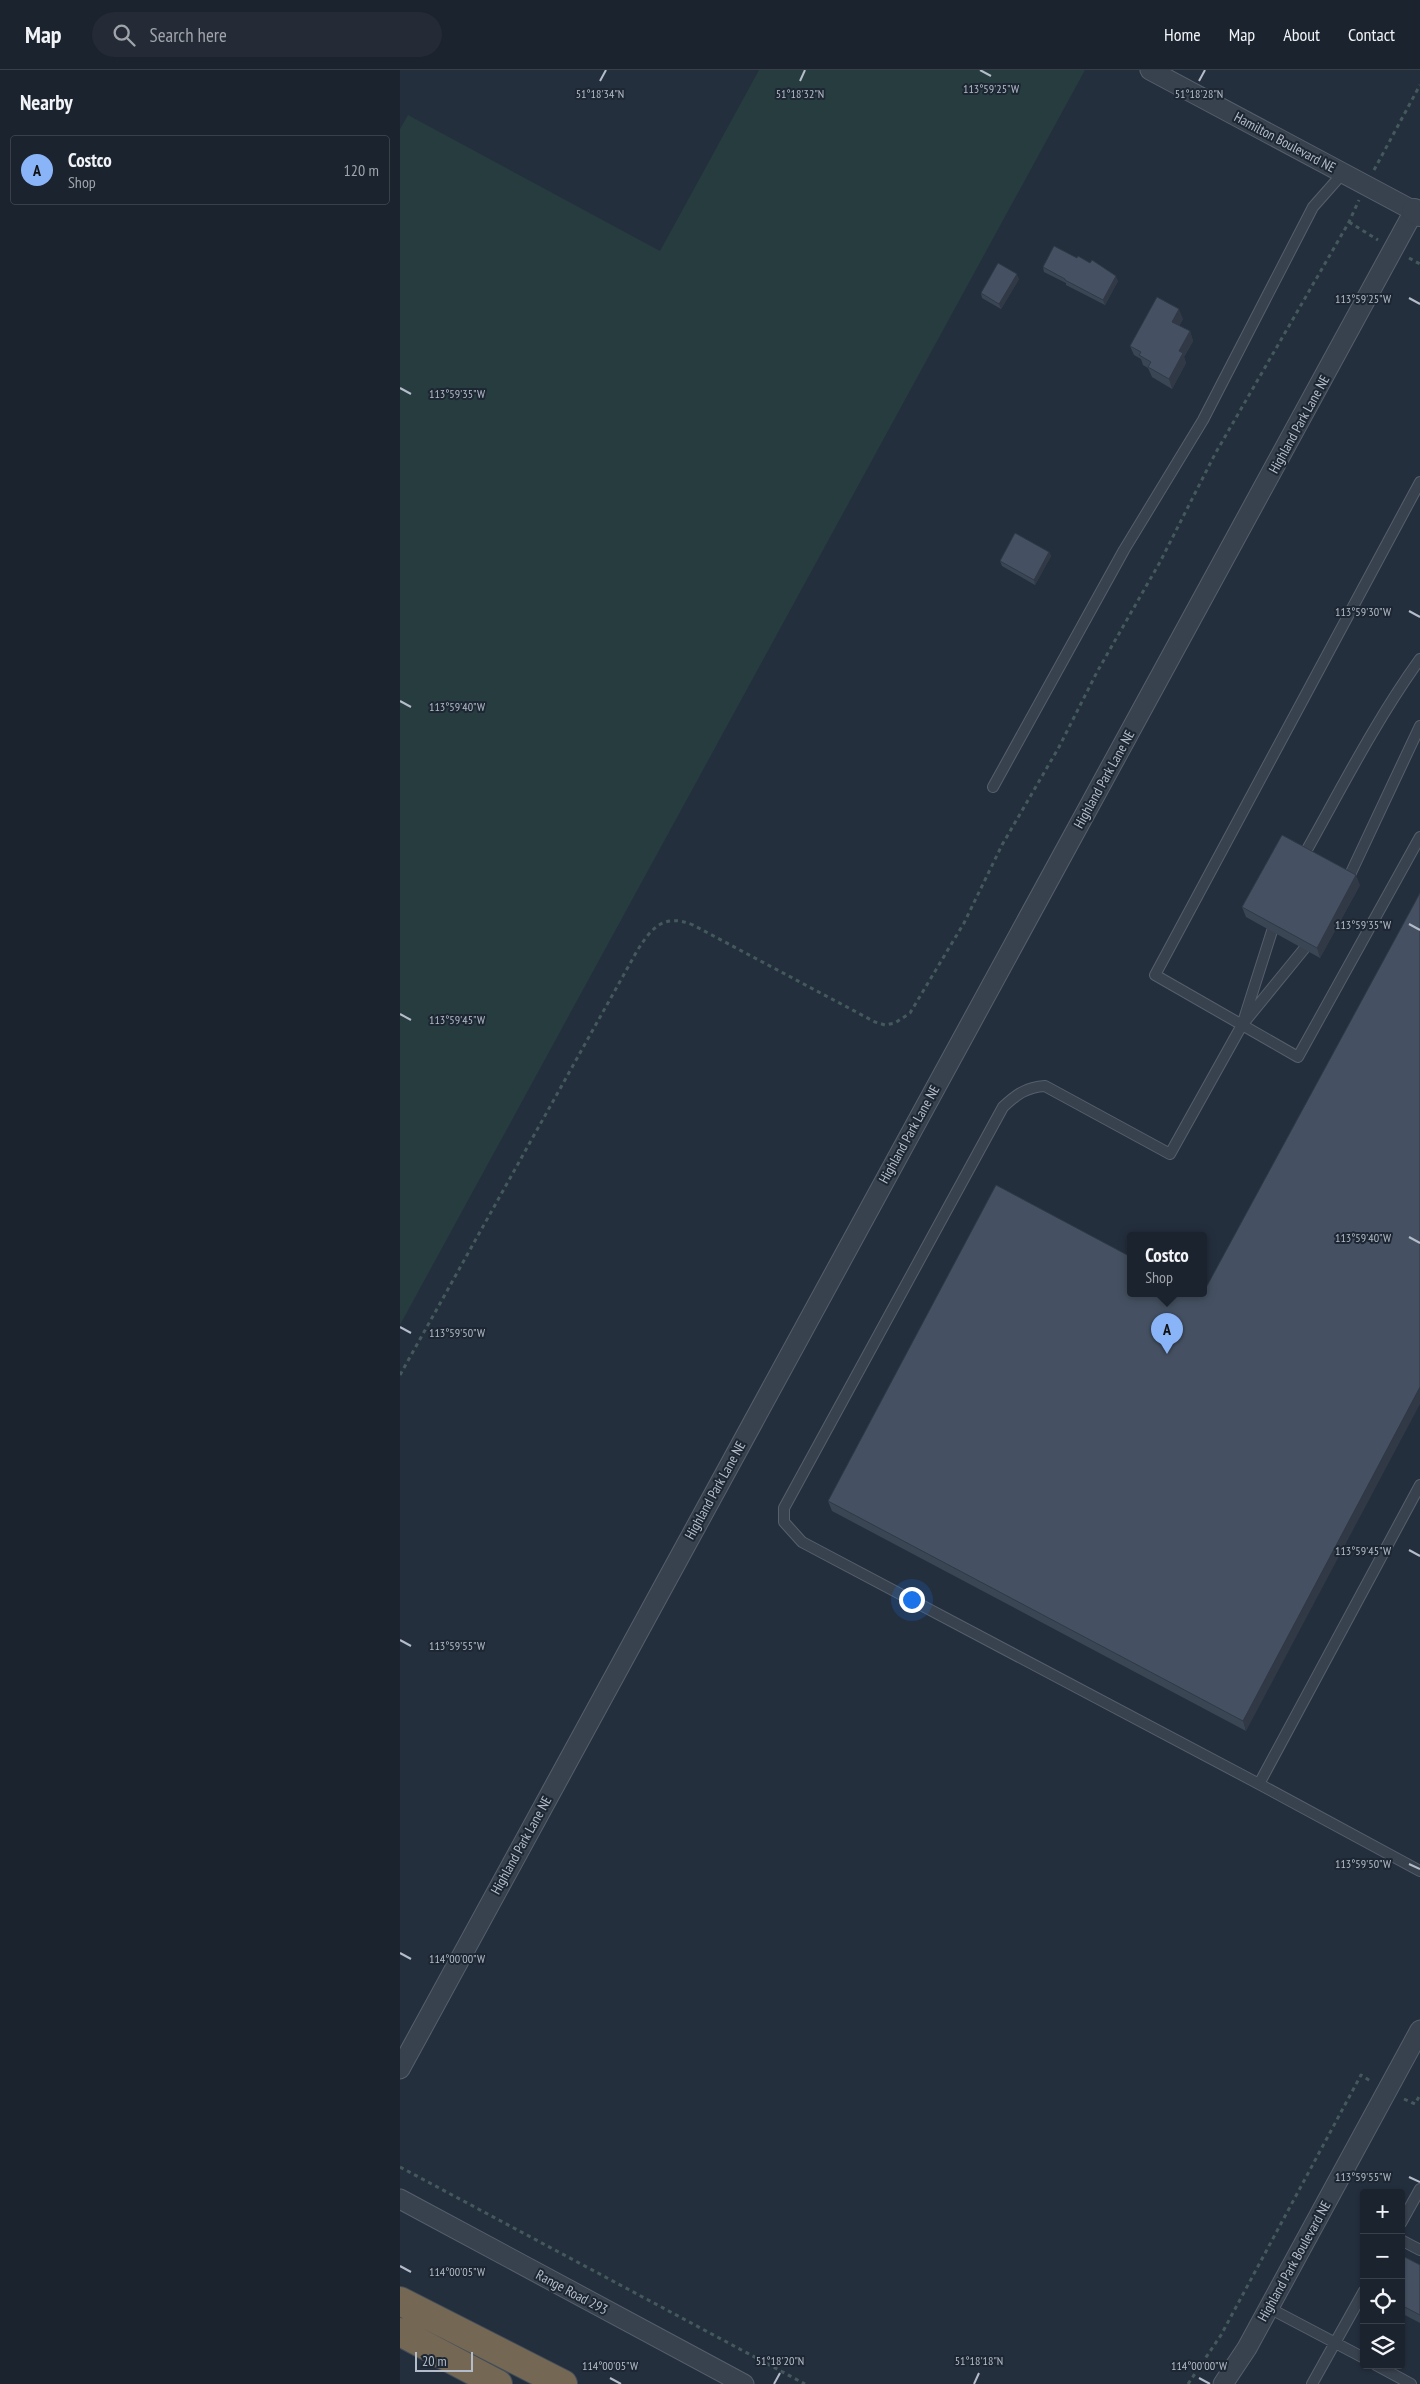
<!DOCTYPE html>
<meta charset="utf-8">
<style>
:root{--surface:#1b232e;--page:#242b36;--text:#f1f3f6;--muted:#a0a4aa;--line:#39404a;--accent:#8ab4f8}
body{margin:0;font-family:"PT Sans Narrow",sans-serif;background:var(--page);color:var(--text)}
.controls{position:absolute;right:15px;bottom:15px;display:grid;overflow:hidden;border-radius:5px;box-shadow:0 1px 4px #0004}
.controls button{width:45px;height:45px;display:grid;place-items:center;padding:0;border:0;border-bottom:1px solid var(--line);background:var(--surface);color:var(--text);font:25px sans-serif}
.scale{position:absolute;left:15px;bottom:12px;width:58px;box-sizing:border-box;padding-left:5px;border:2px solid #b4bcc9;border-top:0;font-size:14px;line-height:18px;white-space:nowrap;color:#b4bcc9;-webkit-text-stroke:4px #1d2633;paint-order:stroke}
.you{position:absolute;left:511px;top:1529px;width:18px;height:18px;margin:-12px;border:4px solid #fff;border-radius:50%;background:#1a73e8;box-shadow:0 0 0 8px #1a73e833}
.badge{display:grid;place-items:center;width:32px;height:32px;border-radius:50%;background:var(--accent);color:#111;font-size:16px;font-weight:700}
.pin{position:absolute;translate:-50% -41px;filter:drop-shadow(0 1px 2px #0008)}
.pin::after{content:'';position:absolute;top:26px;width:18px;height:15px;background:inherit;clip-path:polygon(0 0,100% 0,50% 100%)}
.popup{position:absolute;left:727px;top:1162px;width:80px;height:65px;box-sizing:border-box;display:grid;place-content:center;border-radius:5px;background:var(--surface);filter:drop-shadow(0 1px 4px #0005);font-size:16px;white-space:nowrap;color:var(--muted)}
.popup b{font-size:19px;color:var(--text)}
.popup::after{content:'';position:absolute;left:50%;top:100%;margin-left:-10px;border:10px solid transparent;border-top-color:var(--surface)}
.list{margin:0;padding:0;list-style:none}
h2{display:flex;justify-content:space-between;align-items:center;height:65px;margin:0;padding:0 20px;font-size:21px}
h2 small{font-size:16px;font-weight:400;color:var(--muted)}
.list li{display:grid;grid-template-columns:32px 1fr auto;gap:15px;align-items:center;box-sizing:border-box;height:70px;margin:0 10px 10px;padding:0 10px;border:1px solid var(--line);border-radius:5px}
.list b{display:block;font-size:19px;white-space:nowrap}
.list p{margin:0;font-size:16px;white-space:nowrap;color:var(--muted)}
.list em{font-size:16px;font-style:normal;color:var(--muted)}
.icon{flex:none;width:28px;height:28px;fill:none;stroke:currentColor;stroke-width:2;stroke-linecap:round;stroke-linejoin:round}
.map{position:relative;flex:none;width:1020px;height:2314px;overflow:hidden}
header{display:flex;align-items:center;gap:30px;box-sizing:border-box;height:70px;padding:0 25px;background:var(--surface);border-bottom:1px solid var(--line)}
header strong{font-size:24px}
nav{display:flex;gap:28px;margin-inline-start:auto;font-size:18px}
.search{width:350px;height:45px;background:var(--page);display:flex;align-items:center;gap:12px;box-sizing:border-box;padding:0 18px;border-radius:28px;color:var(--muted);font-size:19px}
main{display:flex}
aside{flex:1;background:var(--surface)}
.map>svg:first-child{display:block}
</style>
<header>
<strong>Map</strong>
<div class="search"><svg class="icon" aria-label="search" viewBox="0 0 24 24"><circle cx="10" cy="10" r="6"/><path d="M15 15l6 6"/></svg>Search here</div>
<nav><a>Home</a><a>Map</a><a>About</a><a>Contact</a></nav>
</header>
<main>
<aside>
<h2>Nearby<small></small></h2>
<ul class="list">
<li><span class="badge">A</span><div><b>Costco</b><p>Shop</p></div><em>120 m</em></li>
</ul>
</aside>
<div class="map">
<svg width="1020" height="2314" viewBox="0 0 1020 2314">
<rect width="100%" height="100%" fill="#242f3e"/>
<!-- green -->
<path fill="#263c3f" d="M359,0H685L0,1255V59L8,45L260,181Z"/>
<g fill="none" stroke-linecap="round" stroke-linejoin="round">
<!-- service casing -->
<g stroke="#565f6c" stroke-width="12">
<path id="service" d="M1020,412L755,905L898,987L1020,767
M593,717L724,480L803,350L913,137L943,103
M904,785C941,719 976,650 1020,589
M948,809L1020,656
M904,879L842,955L770,1084L645,1016C626,1017 616,1025 603,1037L384,1438V1452L402,1472L859,1714L1020,1415
M844,949L872,861
M859,1714L1020,1801
M1001,2153L1020,2119
M1001,2170L1020,2180
M869,2238L964,2288
M976,2295L1011,2314
M912,2314L964,2221"/>
</g>
<!-- minor casing -->
<g stroke="#565f6c" stroke-width="21">
<path id="minor" d="M0,1999L1014,141L750,0
M0,2129L344,2314
M823,2314L847,2278L1020,1960"/>
</g>
<!-- tertiary casing -->
<g stroke="#565f6c" stroke-width="26">
<path id="tertiary" d="M1014,141L1020,144"/>
</g>
<!-- motorway casing -->
<g stroke="#434c59" stroke-width="30">
<path id="motorway" d="M0,2231L163,2314
M0,2262L98,2314"/>
</g>
<!-- path -->
<path stroke="#44595c" stroke-width="3" stroke-dasharray="4 4" stroke-linecap="butt" d="M974,100L1020,15
M949,152L978,170
M1009,188L1020,194
M0,1305L237,881C252,857 264,843 293,855L475,952L485,955L495,953L510,943L564,853L602,775L659,677L697,602L760,492L815,384L949,152L959,130
M1004,2029L1015,2034L1020,2025
M0,2097L405,2314
M788,2314L821,2265L961,2005L972,2012"/>
<!-- service -->
<use href="#service" stroke="#38414e" stroke-width="10"/>
<!-- minor -->
<use href="#minor" stroke="#38414e" stroke-width="19"/>
<!-- tertiary -->
<use href="#tertiary" stroke="#38414e" stroke-width="24"/>
<!-- motorway -->
<use href="#motorway" stroke="#746855" stroke-width="28"/>
</g>
<!-- wall -->
<path fill="#3b4654" d="M643,197L718,211L705,235L666,215V213L644,202Z
M619,209L601,239L582,228L581,223Z
M783,249L779,256L790,261L793,271L784,287L786,293L772,319L752,307L748,298L743,295L741,289L734,285L730,276Z
M649,482L651,486L635,515L602,496L600,491Z
M960,815L920,888L846,847L842,837Z
M731,1187L846,1661L432,1441L428,1431Z
M1001,2185L1020,2195V2253L1001,2243Z"/>
<!-- shaded-wall -->
<path fill="#303945" d="M617,204L619,209L601,239L599,234Z
M716,206L718,211L705,235L703,230Z
M779,239L783,249L776,262L772,252Z
M790,261L793,271L784,287L786,293L772,319L769,309L779,281Z
M649,482L651,486L635,515L634,510Z
M956,805L960,815L920,888L917,878Z
M1020,1317V1334L846,1661L843,1651Z"/>
<!-- building -->
<path fill="#455162" stroke="#303945" d="M654,176L677,188L678,186L690,193L692,190L716,206L703,230L665,210V209L643,197Z
M598,193L617,204L599,234L581,223Z
M757,227L779,239L772,252L790,261L779,281L783,283L769,309L748,297L751,292L739,285L741,282L730,276Z
M615,463L649,482L634,510L600,491Z
M882,765L956,805L917,878L842,837Z
M1020,823V1317L843,1651L428,1431L596,1115L731,1187V1223H798L802,1225Z
M1001,2185L1020,2195V2245L1001,2235Z"/>
<!-- ticks -->
<path fill="none" stroke="#b4bcc9" stroke-width="2" d="M580,0L591,6M200,11L206,0M400,11L405,0M799,11L805,0M1009,228L1020,234M0,318L11,324M1009,541L1020,547M0,631L11,637M1009,854L1020,860M0,944L11,950M1009,1167L1020,1173M0,1257L11,1263M1009,1480L1020,1486M0,1570L11,1576M1009,1794L1020,1799M0,1883L11,1889M1009,2107L1020,2112M0,2196L11,2202M210,2308L221,2314M799,2308L810,2314M374,2314L380,2303M574,2314L579,2303"/>
<g text-anchor="middle" stroke-width="4" stroke-linejoin="round" paint-order="stroke">
<!-- street labels -->
<g font-size="14" fill="#b4bcc9" stroke="#1d2633">
<text transform="translate(885 72) rotate(28)" y="5">Hamilton Boulevard NE</text>
<text transform="translate(899 354) rotate(-61)" y="5">Highland Park Lane NE</text>
<text transform="translate(704 709) rotate(-61)" y="5">Highland Park Lane NE</text>
<text transform="translate(509 1064) rotate(-61)" y="5">Highland Park Lane NE</text>
<text transform="translate(315 1420) rotate(-61)" y="5">Highland Park Lane NE</text>
<text transform="translate(121 1775) rotate(-61)" y="5">Highland Park Lane NE</text>
<text transform="translate(894 2191) rotate(-61)" y="5">Highland Park Boulevard NE</text>
<text transform="translate(172 2222) rotate(28)" y="5">Range Road 293</text>
</g>
</g>
<g font-size="12" text-anchor="middle" fill="#b4bcc9" stroke="#1d2633" stroke-width="4" stroke-linejoin="round" paint-order="stroke">
<text x="591" y="23">113°59'25"W</text>
<text x="200" y="28">51°18'34"N</text>
<text x="400" y="28">51°18'32"N</text>
<text x="799" y="28">51°18'28"N</text>
<text x="963" y="233">113°59'25"W</text>
<text x="57" y="328">113°59'35"W</text>
<text x="963" y="546">113°59'30"W</text>
<text x="57" y="641">113°59'40"W</text>
<text x="963" y="859">113°59'35"W</text>
<text x="57" y="954">113°59'45"W</text>
<text x="963" y="1172">113°59'40"W</text>
<text x="57" y="1267">113°59'50"W</text>
<text x="963" y="1485">113°59'45"W</text>
<text x="57" y="1580">113°59'55"W</text>
<text x="963" y="1798">113°59'50"W</text>
<text x="57" y="1893">114°00'00"W</text>
<text x="963" y="2111">113°59'55"W</text>
<text x="57" y="2206">114°00'05"W</text>
<text x="380" y="2295">51°18'20"N</text>
<text x="579" y="2295">51°18'18"N</text>
<text x="210" y="2300">114°00'05"W</text>
<text x="799" y="2300">114°00'00"W</text>
</g>
</svg>
<div class="controls">
<button>+</button>
<button>−</button>
<button><svg class="icon" aria-label="locate" viewBox="0 0 24 24"><circle cx="12" cy="12" r="6"/><path d="M12 2v4M12 18v4M2 12h4M18 12h4"/></svg></button>
<button><svg class="icon" aria-label="layers" viewBox="0 0 24 24"><path d="M12 4l9 5-9 5-9-5zM3 14l9 5 9-5"/></svg></button>
</div>
<div class="scale">20 m</div>
<div class="you"></div>
<div class="pin badge" style="left:767px;top:1284px">A</div>
<div class="popup"><b>Costco</b>Shop</div>
</div>
</main>
